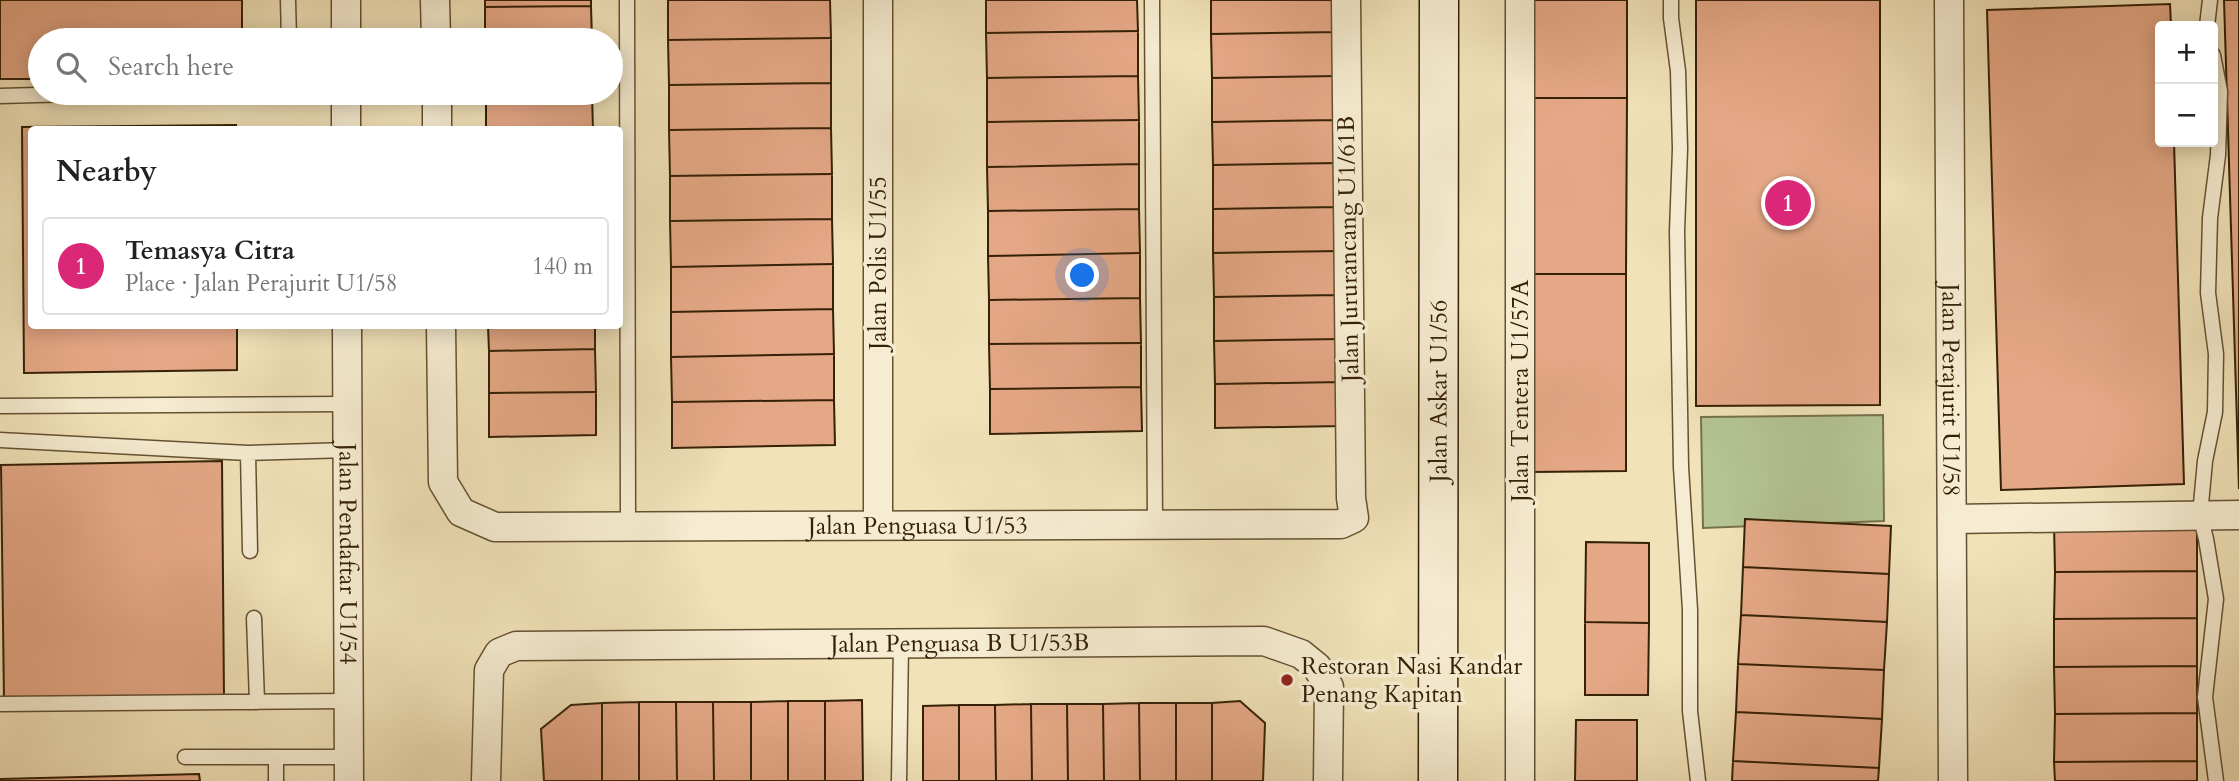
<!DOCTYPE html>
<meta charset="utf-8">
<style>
:root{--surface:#fff;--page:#f2f2f2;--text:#222;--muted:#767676;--line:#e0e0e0;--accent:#db2777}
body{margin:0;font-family:Cardo,serif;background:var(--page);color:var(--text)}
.controls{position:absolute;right:21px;top:21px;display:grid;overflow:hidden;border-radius:7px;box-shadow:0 4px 18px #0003}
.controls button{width:63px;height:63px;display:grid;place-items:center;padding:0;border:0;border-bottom:2px solid var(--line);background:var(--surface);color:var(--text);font:35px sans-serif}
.you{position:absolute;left:1083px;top:276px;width:24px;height:24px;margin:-18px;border:5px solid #fff;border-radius:50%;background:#1a73e8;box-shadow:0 0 0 10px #1a73e833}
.badge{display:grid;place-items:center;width:46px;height:46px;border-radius:50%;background:var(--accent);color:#fff;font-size:23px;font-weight:700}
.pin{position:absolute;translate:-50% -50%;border:4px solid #fff;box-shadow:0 2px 7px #0006}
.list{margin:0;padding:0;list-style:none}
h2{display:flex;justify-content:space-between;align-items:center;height:91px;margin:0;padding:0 28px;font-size:30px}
h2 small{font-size:23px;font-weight:400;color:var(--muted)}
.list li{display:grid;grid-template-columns:46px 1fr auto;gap:21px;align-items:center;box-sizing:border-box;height:98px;margin:0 14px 14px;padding:0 14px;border:2px solid var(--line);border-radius:7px}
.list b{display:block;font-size:26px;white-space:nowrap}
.list p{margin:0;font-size:23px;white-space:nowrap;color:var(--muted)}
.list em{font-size:23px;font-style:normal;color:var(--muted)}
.icon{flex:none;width:38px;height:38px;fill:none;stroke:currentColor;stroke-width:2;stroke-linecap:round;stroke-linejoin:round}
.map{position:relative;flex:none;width:2239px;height:781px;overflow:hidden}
.search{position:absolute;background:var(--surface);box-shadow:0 4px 18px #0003;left:28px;top:28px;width:595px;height:77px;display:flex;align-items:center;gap:18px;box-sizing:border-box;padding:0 24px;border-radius:38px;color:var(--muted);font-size:26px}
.panel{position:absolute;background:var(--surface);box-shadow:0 4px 18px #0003;left:28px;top:126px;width:595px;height:203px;border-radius:7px}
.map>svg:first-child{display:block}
</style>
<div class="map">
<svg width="2239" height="781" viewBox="0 0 2239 781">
<rect width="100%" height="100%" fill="#f1e2b8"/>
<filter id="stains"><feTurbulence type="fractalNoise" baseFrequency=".00286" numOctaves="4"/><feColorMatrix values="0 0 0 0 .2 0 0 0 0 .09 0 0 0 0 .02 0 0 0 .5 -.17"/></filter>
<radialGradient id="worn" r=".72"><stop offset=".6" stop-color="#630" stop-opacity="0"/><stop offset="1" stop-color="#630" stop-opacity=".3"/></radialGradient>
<!-- green -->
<path fill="#b4c493" stroke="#74724c" stroke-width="2" d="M1883,415L1884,521L1703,528L1701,417Z"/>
<!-- building -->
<path fill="#e5a886" stroke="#352106" stroke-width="2" d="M0,0H242V40H40V79H0Z
M485,0H591V6L485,7Z
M668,0H830L831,38L668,40Z
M986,0H1137L1138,31L986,33Z
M1211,0H1337V32L1211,34Z
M1533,0H1627V98H1533Z
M1696,0H1880V405L1696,406Z
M2224,0H2239V489Z
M2170,4L2171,26H2160V142H2174L2184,484L2001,490L1987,10Z
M591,6L592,40H485V7Z
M1138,31V76L987,78L986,33Z
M1337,32L1338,76L1212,78L1211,34Z
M831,38V83L669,85L668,40Z
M1138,76L1139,120L987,122V78Z
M1338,76V120L1212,122V78Z
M831,83V128L669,130V85Z
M486,93H592L593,130H486Z
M1533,98H1627L1626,274H1533Z
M1139,120V164L987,167V122Z
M1338,120L1339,163L1213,165L1212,122Z
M236,125V130H32V326H237V370L24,373L22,127Z
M831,128L832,174L670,176L669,130Z
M1339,163V207L1213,209V165Z
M1139,164V209L988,211L987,167Z
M832,174V219L670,221V176Z
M1339,207L1340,251L1213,253V209Z
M1139,209L1140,253L988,256V211Z
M832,219L833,264L671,267L670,221Z
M1340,251V295L1214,297L1213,253Z
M1140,253V298L989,300L988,256Z
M833,264V309L671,312V267Z
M1533,274H1626V471L1532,472Z
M1340,295L1341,339L1214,341V297Z
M1140,298L1141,343L989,344V300Z
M833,309L834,354L671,357V312Z
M488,326H595V349L489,351Z
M1341,339V382L1215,384L1214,341Z
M1141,343V387L990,389L989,344Z
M595,349L596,392L489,393V351Z
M834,354V400L672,402L671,357Z
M1341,382L1342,426L1215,428V384Z
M1141,387L1142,431L990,434V389Z
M596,392V435L489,437V393Z
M834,400L835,445L672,448V402Z
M222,461L224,698L4,702L1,465Z
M1745,519L1891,526L1889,574L1743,567Z
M2197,523V571L2055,572L2054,524Z
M1586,542L1649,543V623L1585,622Z
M1743,567L1889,574L1887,622L1741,615Z
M2197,571V618L2054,619L2055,572Z
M1741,615L1887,622L1884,670L1738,664Z
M2197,618V666L2054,667V619Z
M1585,622L1649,623L1648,695H1585Z
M1738,664L1884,670L1882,719L1736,712Z
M2197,666V713L2055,714L2054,667Z
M862,700L863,781H825V701Z
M788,701V781H751V702Z
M788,701H825V781H788Z
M1240,701L1265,723L1263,781H1212V703Z
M639,702V781H602V703Z
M639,702H676L677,781H639Z
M676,702H713L714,781H677Z
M713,702H751V781H714Z
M602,703V781H544L541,729L571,705Z
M1139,703L1140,781H1104L1103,704Z
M1139,703H1176V781H1140Z
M1176,703H1212V781H1176Z
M1031,704L1032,781H996L995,705Z
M1031,704H1067L1068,781H1032Z
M1067,704H1103L1104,781H1068Z
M959,705V781H923V706Z
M959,705H995L996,781H959Z
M1736,712L1882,719L1879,768L1733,761Z
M2197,713V761L2054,762L2055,714Z
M1576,720H1637V781H1575Z
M1733,761L1879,768L1878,781H1732Z
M2197,761V781H2055L2054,762Z
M199,774L200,781H0V779Z"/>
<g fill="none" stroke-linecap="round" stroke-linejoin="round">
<!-- lane casing -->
<g stroke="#645132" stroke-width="17">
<path id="lane" d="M288,0L289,40
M627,0L628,527
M1152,0L1155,524
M1671,0V18L1678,71L1680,149L1677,231L1681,467L1690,610V711L1698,781
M2207,26L2210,0
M2213,55L2220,91L2218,155L2210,218L2208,293L2216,354L2215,412L2205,461L2200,515L2206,539L2216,599L2205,697L2216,781
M0,96L110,93
M0,406L348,404
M0,440L248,453
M250,551L248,453L348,450
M254,618L257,702
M0,704L349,701
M185,757H349
M276,757V781
M899,781L901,644"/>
</g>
<!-- street casing -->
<g stroke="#645132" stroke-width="31">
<g id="street">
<path d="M346,0V40"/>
<path d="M435,0L436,40"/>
<path d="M878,0V525"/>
<path d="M1520,0V781"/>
<path id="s1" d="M1949,0L1953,781"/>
<path d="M346,93V130"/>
<path d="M437,93V130"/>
<path id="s2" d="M347,326L349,781"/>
<path id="s3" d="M441,326L443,482L461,512L495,527L1341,524L1354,518L1351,498L1346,0"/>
<path d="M1952,519L2239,515"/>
<path id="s4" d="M486,781L489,670L499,653L516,646L1264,641L1301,654L1317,667L1329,687L1328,781"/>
</g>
</g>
<!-- secondary casing -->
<g stroke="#352106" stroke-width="41">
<g id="secondary">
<path id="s5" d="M1438,781L1439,0"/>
</g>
</g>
<!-- lane -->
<use href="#lane" stroke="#f6ecd1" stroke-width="14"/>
<!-- street -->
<use href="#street" stroke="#f6ecd1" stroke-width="28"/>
<!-- secondary -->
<use href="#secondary" stroke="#f6ecd1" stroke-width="38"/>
</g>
<!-- markers -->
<circle fill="#8f2418" stroke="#f6ecd1" stroke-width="2.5" cx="1287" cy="680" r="7"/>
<g text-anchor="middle" stroke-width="7" stroke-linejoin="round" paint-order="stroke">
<!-- street labels -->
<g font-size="24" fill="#352106" stroke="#f6ecd1">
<text transform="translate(1348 249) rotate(-91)" y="8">Jalan Jururancang U1/61B</text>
<text transform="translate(878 263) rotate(-90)" y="8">Jalan Polis U1/55</text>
<text dy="8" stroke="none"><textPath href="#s5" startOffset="390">Jalan Askar U1/56</textPath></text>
<text dy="8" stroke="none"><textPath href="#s1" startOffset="390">Jalan Perajurit U1/58</textPath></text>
<text transform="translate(1520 391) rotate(-90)" y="8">Jalan Tentera U1/57A</text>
<text dy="8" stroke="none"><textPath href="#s3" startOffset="651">Jalan Penguasa U1/53</textPath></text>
<text dy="8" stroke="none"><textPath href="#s2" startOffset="228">Jalan Pendaftar U1/54</textPath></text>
<text dy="8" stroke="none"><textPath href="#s4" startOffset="593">Jalan Penguasa B U1/53B</textPath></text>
</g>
<!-- poi labels -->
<g font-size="24" fill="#352106" stroke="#f6ecd1" text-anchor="start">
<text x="1301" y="674">Restoran Nasi Kandar<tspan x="1301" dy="28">Penang Kapitan</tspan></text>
</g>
</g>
<rect width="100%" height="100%" filter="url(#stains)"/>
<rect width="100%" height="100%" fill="url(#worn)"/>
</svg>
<div class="controls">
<button>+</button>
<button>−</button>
</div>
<div class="you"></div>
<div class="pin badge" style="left:1788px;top:203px">1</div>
<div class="search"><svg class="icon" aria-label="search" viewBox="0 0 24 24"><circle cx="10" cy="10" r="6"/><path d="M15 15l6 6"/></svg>Search here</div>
<section class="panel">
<h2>Nearby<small></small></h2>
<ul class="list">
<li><span class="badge">1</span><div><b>Temasya Citra</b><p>Place · Jalan Perajurit U1/58</p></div><em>140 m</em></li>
</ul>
</section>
</div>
